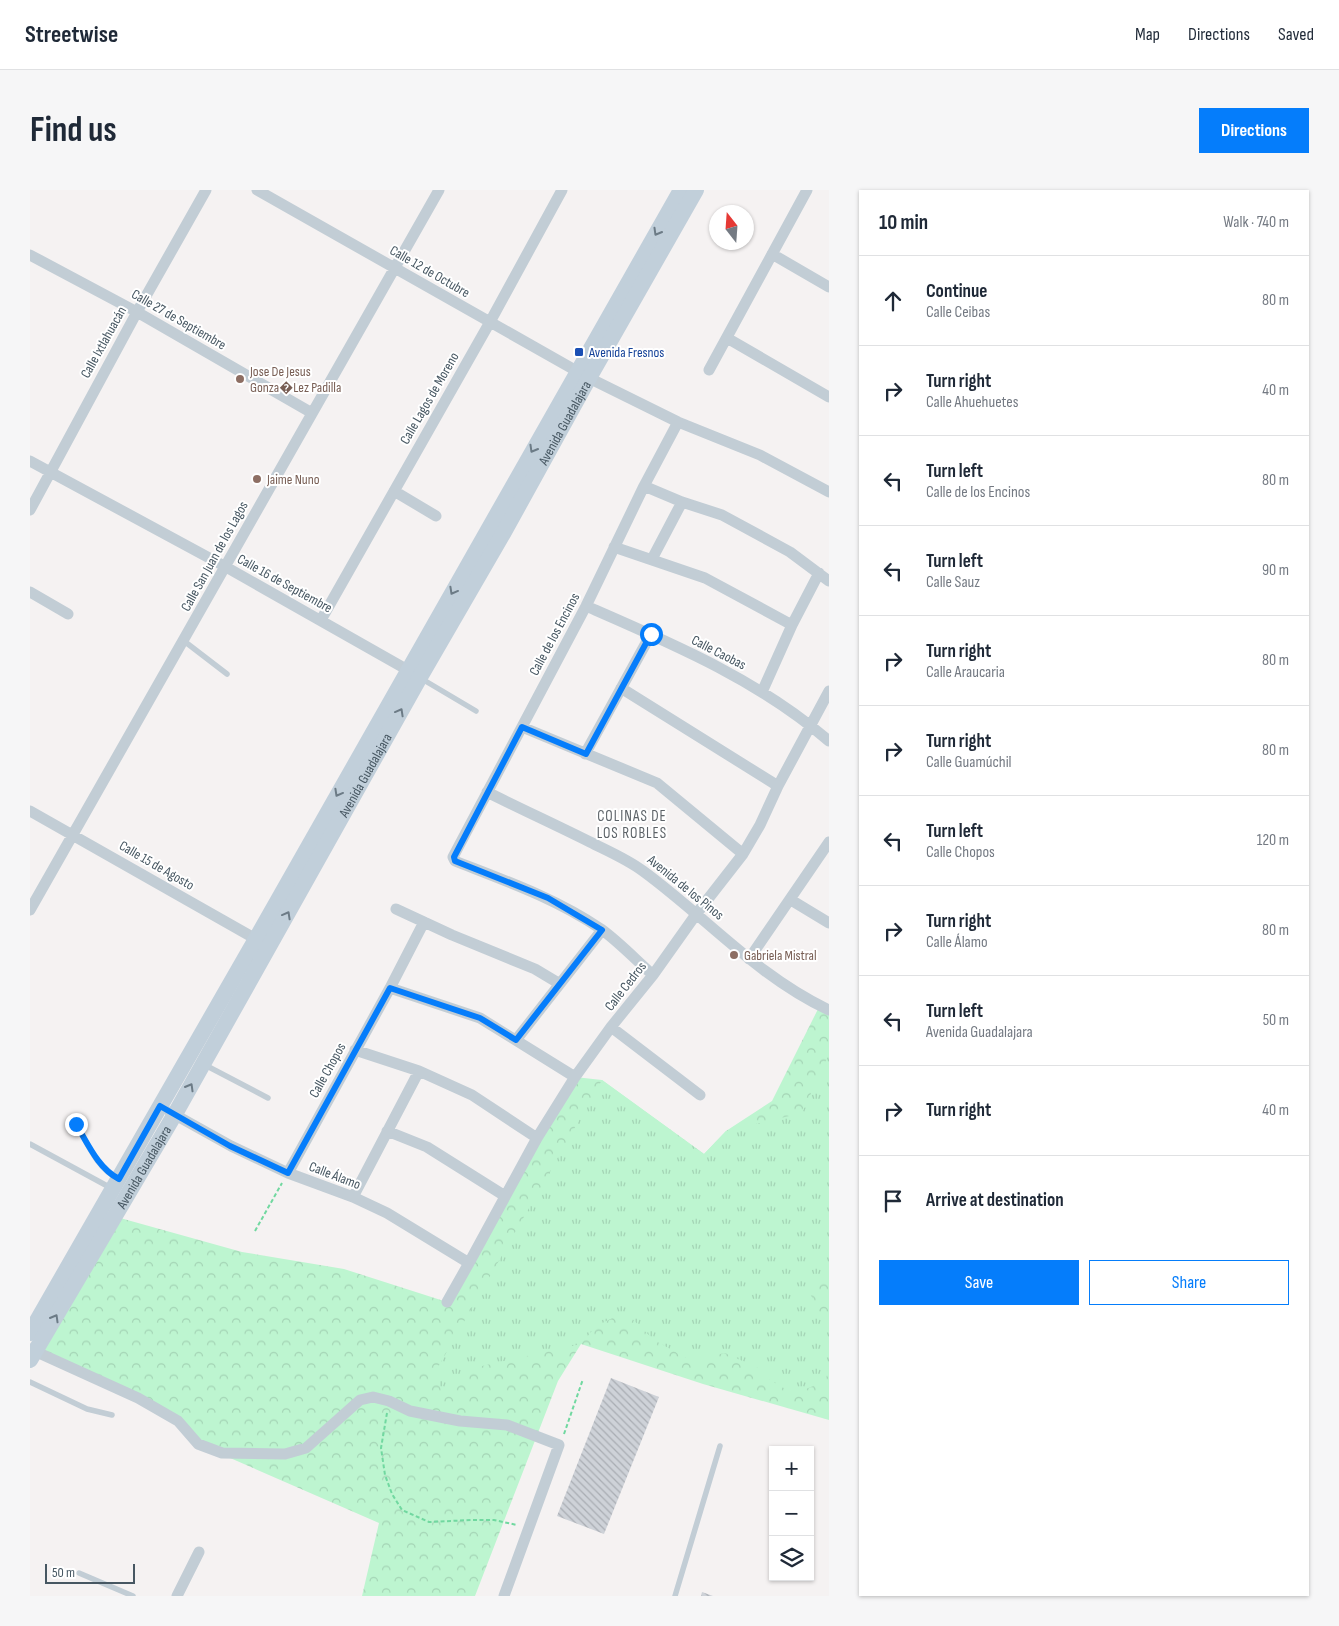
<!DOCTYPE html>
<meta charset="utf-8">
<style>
:root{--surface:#fff;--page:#f6f6f7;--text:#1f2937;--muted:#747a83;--line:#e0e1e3;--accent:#057dfb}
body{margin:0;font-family:"Sofia Sans Condensed",sans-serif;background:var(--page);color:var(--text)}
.controls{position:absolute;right:15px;bottom:15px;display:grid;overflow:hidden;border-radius:0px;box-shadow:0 1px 4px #0004}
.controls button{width:45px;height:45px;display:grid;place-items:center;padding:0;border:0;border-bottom:1px solid var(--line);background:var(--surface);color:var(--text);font:25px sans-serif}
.compass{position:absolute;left:679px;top:15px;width:45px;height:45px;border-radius:50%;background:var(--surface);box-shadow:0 1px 4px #0004;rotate:343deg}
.scale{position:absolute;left:15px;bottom:12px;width:90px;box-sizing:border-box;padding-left:5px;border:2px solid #475762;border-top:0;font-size:14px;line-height:18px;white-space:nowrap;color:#475762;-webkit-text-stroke:4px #fff;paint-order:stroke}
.stop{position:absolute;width:15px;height:15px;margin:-11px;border:4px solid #057dfb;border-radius:50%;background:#fff}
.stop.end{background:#057dfb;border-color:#fff;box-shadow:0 1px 5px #0008}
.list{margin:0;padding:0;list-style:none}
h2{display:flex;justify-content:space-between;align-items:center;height:65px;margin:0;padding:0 20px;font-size:21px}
h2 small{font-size:16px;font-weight:400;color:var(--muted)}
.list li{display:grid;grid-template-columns:32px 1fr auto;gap:15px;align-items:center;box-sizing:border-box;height:90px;padding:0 20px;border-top:1px solid var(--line)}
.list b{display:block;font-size:19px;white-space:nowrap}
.list p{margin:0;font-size:16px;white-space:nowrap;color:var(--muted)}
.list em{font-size:16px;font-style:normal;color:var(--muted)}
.actions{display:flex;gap:10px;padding:15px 20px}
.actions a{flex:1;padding:11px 0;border:1px solid var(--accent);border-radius:0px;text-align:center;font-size:18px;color:var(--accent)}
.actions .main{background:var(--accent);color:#fff}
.icon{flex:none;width:28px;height:28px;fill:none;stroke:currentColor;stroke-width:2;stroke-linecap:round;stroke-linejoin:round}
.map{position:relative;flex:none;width:799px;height:1406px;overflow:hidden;border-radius:0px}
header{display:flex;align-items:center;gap:30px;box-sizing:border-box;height:70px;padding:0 25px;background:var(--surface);border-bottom:1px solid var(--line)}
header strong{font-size:24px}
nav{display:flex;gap:28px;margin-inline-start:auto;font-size:18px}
.intro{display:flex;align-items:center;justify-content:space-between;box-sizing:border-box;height:120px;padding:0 30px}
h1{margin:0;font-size:35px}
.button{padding:12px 22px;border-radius:0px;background:var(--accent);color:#fff;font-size:18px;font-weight:700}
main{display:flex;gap:30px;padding:0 30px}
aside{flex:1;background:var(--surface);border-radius:0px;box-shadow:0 1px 4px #0004}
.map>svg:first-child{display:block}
</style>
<header>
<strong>Streetwise</strong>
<nav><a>Map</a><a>Directions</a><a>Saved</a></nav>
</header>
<div class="intro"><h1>Find us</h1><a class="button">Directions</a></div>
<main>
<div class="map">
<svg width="799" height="1406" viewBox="0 0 799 1406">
<defs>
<pattern id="forest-crowns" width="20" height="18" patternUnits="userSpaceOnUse" patternTransform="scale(1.25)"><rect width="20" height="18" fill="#bdf5d0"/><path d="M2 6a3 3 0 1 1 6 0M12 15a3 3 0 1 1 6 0" fill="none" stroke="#a4d4b5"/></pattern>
<pattern id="park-tufts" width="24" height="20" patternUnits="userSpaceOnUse" patternTransform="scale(1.25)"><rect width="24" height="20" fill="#bdf5d0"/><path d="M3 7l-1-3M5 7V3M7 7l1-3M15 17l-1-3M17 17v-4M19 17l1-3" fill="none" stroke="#a4d4b5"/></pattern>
<pattern id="building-back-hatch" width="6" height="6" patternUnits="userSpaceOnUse" patternTransform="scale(1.25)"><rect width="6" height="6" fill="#ced2d8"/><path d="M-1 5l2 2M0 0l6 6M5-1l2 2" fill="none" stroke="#a9adb3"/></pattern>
</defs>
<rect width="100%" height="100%" fill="#f5f2f2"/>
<!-- forest -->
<path fill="url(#forest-crowns)" d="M790,815L799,819V1230L673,1194L551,1154L528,1191L445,1406H332L349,1333L168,1254L148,1231L5,1162L83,1026L212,1062L314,1079L417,1112L545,887L572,890L674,964L696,941L742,911Z"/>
<!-- park -->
<path fill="url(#park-tufts)" d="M799,864V1087L776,1096L799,1140V1179L795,1191L764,1204L740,1190L730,1179L695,1163L660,1170L624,1150L595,1122L566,1136L551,1154L443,1178L437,1191L412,1206L407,1179L572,890L674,964L696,941L772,923Z"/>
<!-- building -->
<path fill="url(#building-back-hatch)" d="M581,1188L629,1207L574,1344L527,1326Z
M672,1402L683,1406H671Z"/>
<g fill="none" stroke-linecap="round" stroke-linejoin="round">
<!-- path -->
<path stroke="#71d8a0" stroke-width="2" stroke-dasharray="4 2.5" stroke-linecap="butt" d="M225,1041L252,993
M357,1223L351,1258L355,1285L362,1304L372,1320L399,1332L442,1330H464L487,1335
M534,1244L553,1189"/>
<!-- lane -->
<path stroke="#c2cdd5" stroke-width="5.5" d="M154,451L197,484
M392,489L446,521
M175,875L238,908
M46,934C57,953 67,978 87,988
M0,954L81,998
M0,1192L57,1219L82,1225
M49,1383L103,1406
M645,1406L690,1256"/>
<!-- street -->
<path stroke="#c2cdd5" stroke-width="11" d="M227,0L559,188L648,232L730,265L799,302
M742,64L799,97
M0,65L107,122L282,223
M697,148L799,207
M679,180L777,0
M0,271L196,377L383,483
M614,296L652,312L692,325L760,362L799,391
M364,301L406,326
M0,320L107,122L176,0
M584,357L675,388L762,435
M622,369L652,312
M0,402L38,424
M556,416C641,453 729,490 799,551
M291,430L460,132L532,0
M591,498L748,596
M732,502L762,435L789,383
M492,537L627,593L713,664
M555,564L621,444
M457,602C491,619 526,635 560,652C578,661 597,669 613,681C676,727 728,787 799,820
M0,621L231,752
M761,710L799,733
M366,719L422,745L505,779L530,794
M0,720L409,0
M719,769L799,652
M623,785C606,770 589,752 571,739C525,708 476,691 425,671L423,667L556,416L614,296L648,232
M360,798L450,828L545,887
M581,837L670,905
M486,850L572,740
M325,860L389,881L442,905L507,948
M140,922L201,956L258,983L323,1007L357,1023L439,1073
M357,941L397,957L475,1006
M258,983L360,798L394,732
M323,1007L389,881
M417,1112L439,1073L507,948L545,887L581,837L623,785L667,723L713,664L730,635L748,596L799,501
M0,1159L108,1208L148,1231L168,1254L192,1263L255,1264L276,1258L330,1210L343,1207L359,1211L380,1221L430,1231L477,1235L529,1255L474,1406
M147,1406L169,1362"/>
<!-- secondary -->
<g stroke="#c1cfda" stroke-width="16">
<path d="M0,1143L226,749L651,0"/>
<path id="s1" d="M0,1170L145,924L390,487L474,342L559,188L666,0"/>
</g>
</g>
<!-- one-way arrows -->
<defs><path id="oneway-chevron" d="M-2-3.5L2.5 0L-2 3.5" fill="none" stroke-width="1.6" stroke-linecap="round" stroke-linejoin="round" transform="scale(1.25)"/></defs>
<g stroke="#6c7b86">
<use href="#oneway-chevron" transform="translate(627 42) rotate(120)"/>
<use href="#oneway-chevron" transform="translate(503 259) rotate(120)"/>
<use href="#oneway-chevron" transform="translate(423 401) rotate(119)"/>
<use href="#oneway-chevron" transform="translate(370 522) rotate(-61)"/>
<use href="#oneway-chevron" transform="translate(308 603) rotate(119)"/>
<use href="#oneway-chevron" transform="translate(257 725) rotate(-61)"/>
<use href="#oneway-chevron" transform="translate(160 897) rotate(-60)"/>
<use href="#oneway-chevron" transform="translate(25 1128) rotate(-60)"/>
</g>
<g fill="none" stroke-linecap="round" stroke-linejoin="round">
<!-- route -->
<path stroke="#057dfb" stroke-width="6" d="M46,934C58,954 68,978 89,989L130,916L200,956L258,983L360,798L450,828L486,850L572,740L518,708L425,671L424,667L492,537L556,564L621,444"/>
</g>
<!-- markers -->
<rect fill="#1a4fb4" stroke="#fff" stroke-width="2" x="544" y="157" width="10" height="10" rx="2.5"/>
<g fill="#8d6e63" stroke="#fff" stroke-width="2">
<circle cx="210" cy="189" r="5"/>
<circle cx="227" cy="289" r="5"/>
<circle cx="704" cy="765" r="5"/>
</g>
<g text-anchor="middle" stroke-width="4" stroke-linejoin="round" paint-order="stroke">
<!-- street labels -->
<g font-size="14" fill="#475762" stroke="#fff">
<text transform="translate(400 81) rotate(30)" y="5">Calle 12 de Octubre</text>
<text transform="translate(149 129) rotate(30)" y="5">Calle 27 de Septiembre</text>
<text transform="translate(73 152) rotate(-61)" y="5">Calle Ixtlahuacán</text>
<text transform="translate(399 208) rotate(-60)" y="5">Calle Lagos de Moreno</text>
<text dy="5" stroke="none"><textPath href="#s1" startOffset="1079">Avenida Guadalajara</textPath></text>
<text transform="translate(184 366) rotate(-61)" y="5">Calle San Juan de los Lagos</text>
<text transform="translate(255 393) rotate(29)" y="5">Calle 16 de Septiembre</text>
<text transform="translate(524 444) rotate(-62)" y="5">Calle de los Encinos</text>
<text transform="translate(689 462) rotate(27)" y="5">Calle Caobas</text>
<text dy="5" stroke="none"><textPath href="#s1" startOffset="674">Avenida Guadalajara</textPath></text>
<text transform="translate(127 675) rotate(30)" y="5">Calle 15 de Agosto</text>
<text transform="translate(656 697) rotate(39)" y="5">Avenida de los Pinos</text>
<text transform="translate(595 796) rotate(-52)" y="5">Calle Cedros</text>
<text transform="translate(297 880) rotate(-61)" y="5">Calle Chopos</text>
<text dy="5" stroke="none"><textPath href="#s1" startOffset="224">Avenida Guadalajara</textPath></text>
<text transform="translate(305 985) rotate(21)" y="5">Calle Álamo</text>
</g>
<!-- transit labels -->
<g font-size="14" fill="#164399" stroke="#fff" text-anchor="start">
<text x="559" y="167">Avenida Fresnos</text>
</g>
<!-- education labels -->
<g font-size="14" fill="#785e54" stroke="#fff" text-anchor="start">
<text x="220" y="186">Jose De Jesus<tspan x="220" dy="16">Gonza�Lez Padilla</tspan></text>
<text x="237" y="294">Jaime Nuno</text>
<text x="714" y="770">Gabriela Mistral</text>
</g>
<!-- neighbourhood labels -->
<g font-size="15" letter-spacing="1" fill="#5d6368" stroke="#fff">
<text x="602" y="631">COLINAS DE<tspan x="602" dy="17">LOS ROBLES</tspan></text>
</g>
</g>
</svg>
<div class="controls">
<button>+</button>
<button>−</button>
<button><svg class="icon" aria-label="layers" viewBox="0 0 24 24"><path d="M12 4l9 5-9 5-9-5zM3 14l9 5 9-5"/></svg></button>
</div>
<svg class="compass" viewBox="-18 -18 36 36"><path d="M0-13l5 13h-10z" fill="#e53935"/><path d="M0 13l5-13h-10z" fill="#747a83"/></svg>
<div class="scale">50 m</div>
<div class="stop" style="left:621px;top:444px"></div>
<div class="stop end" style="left:46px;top:934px"></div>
</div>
<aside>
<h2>10 min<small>Walk · 740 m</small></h2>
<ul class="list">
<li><svg class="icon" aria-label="ahead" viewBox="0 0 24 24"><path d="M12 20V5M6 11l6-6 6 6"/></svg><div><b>Continue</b><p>Calle Ceibas</p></div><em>80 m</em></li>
<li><svg class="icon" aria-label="right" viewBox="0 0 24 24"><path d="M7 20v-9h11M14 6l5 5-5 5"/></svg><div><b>Turn right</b><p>Calle Ahuehuetes</p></div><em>40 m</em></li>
<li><svg class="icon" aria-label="left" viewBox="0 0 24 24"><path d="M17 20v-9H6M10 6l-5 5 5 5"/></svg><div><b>Turn left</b><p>Calle de los Encinos</p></div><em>80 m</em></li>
<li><svg class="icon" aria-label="left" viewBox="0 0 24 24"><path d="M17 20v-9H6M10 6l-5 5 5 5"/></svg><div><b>Turn left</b><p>Calle Sauz</p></div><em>90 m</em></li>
<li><svg class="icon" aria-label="right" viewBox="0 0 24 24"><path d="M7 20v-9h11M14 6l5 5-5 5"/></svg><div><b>Turn right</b><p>Calle Araucaria</p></div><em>80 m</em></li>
<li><svg class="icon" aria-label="right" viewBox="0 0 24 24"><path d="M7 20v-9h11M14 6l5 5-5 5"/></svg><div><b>Turn right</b><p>Calle Guamúchil</p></div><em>80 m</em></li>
<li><svg class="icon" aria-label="left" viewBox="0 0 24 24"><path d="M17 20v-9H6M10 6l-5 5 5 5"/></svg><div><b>Turn left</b><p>Calle Chopos</p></div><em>120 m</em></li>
<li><svg class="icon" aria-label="right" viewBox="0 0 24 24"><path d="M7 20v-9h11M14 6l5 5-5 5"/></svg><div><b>Turn right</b><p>Calle Álamo</p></div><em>80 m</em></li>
<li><svg class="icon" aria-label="left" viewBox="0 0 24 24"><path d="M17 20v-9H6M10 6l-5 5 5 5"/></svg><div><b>Turn left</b><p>Avenida Guadalajara</p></div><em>50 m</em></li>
<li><svg class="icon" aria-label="right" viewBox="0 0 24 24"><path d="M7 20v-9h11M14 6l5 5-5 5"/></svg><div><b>Turn right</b></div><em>40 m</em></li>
<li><svg class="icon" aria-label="arrive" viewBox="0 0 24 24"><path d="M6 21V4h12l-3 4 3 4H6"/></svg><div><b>Arrive at destination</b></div></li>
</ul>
<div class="actions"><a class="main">Save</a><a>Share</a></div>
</aside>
</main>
